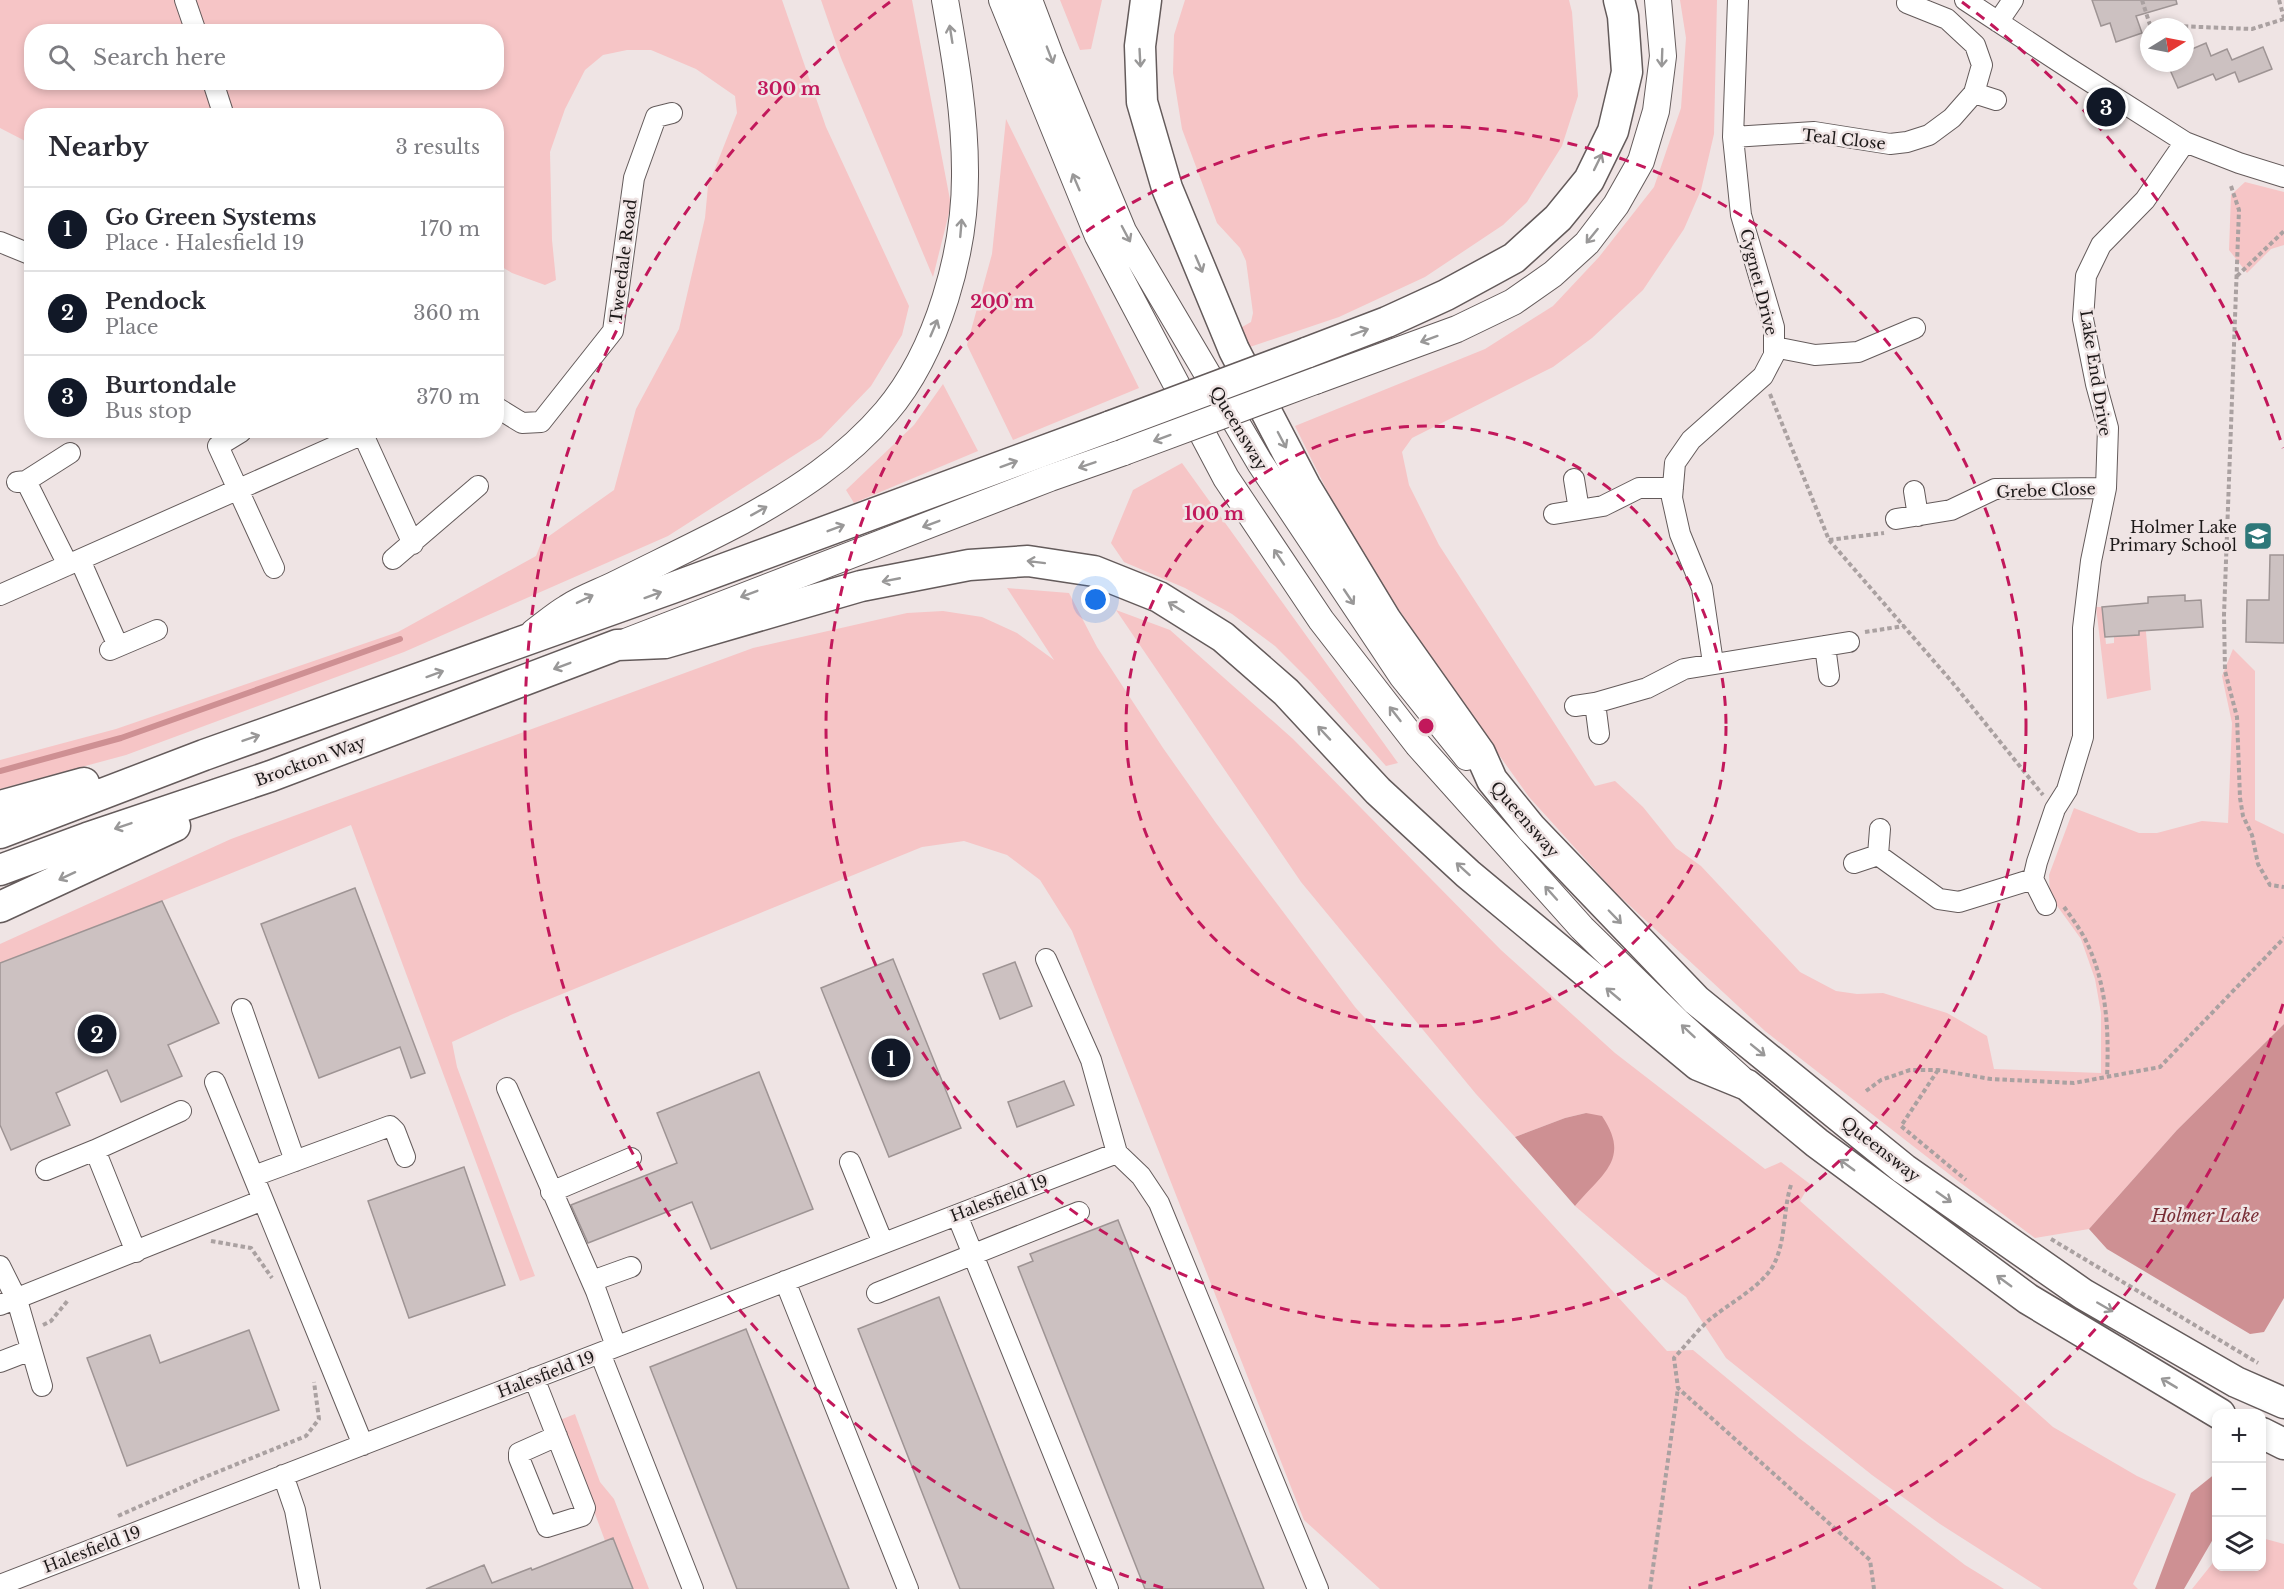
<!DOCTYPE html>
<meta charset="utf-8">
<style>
:root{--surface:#fff;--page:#f7f7f7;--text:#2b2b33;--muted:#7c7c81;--line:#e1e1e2;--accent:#111827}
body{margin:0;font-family:"Libre Baskerville",serif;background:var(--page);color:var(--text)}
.controls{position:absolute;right:18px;bottom:18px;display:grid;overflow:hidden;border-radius:12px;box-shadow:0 3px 9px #0003}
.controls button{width:54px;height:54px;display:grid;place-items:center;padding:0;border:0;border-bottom:2px solid var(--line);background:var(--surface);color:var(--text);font:30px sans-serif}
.compass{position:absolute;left:2140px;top:18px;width:54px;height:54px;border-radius:50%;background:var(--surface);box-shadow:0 3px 9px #0003;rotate:80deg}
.you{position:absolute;left:1096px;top:600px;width:21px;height:21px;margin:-15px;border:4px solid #fff;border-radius:50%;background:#1a73e8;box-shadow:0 0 0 9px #1a73e833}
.badge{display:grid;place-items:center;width:39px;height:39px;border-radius:50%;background:var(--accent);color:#fff;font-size:20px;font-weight:700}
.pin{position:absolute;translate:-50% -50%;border:3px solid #fff;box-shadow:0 2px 6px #0006}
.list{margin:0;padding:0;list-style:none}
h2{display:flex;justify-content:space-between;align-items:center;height:78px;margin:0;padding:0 24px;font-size:26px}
h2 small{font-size:20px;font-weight:400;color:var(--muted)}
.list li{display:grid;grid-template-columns:39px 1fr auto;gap:18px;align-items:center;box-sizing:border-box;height:84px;padding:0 24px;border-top:2px solid var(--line)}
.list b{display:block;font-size:22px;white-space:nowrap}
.list p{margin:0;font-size:20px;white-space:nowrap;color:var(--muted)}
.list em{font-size:20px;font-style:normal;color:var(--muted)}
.icon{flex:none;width:33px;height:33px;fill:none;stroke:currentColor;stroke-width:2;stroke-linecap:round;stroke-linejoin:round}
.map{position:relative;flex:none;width:2284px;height:1589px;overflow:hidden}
.search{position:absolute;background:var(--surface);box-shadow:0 3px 9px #0003;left:24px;top:24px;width:480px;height:66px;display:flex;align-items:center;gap:15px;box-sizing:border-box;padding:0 21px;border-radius:24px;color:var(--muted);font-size:22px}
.panel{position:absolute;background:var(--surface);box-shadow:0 3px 9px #0003;left:24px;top:108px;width:480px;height:330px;border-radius:24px}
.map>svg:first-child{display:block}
</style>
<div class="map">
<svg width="2284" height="1589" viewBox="0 0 2284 1589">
<rect width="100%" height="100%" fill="#efe4e4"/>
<!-- green -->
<path fill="#f6c5c6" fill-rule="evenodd" d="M0,0H782L826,127L909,306L902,335L871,386L821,438L668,536L404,652L126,755L0,789V760L116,729L398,632L536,556L542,541L614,490L636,409L679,329L705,218L708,186L737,113L735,96L696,69L651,50H627L603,55L585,70L565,109L550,152L552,240L556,280L545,285L512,273L497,264L496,116H32L31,144L0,128ZM32,32H496V82H32Z
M821,0H912L951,205L933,277L841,58Z
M1060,0H1102L1091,49L1080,50Z
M1185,0H1569L1572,12L1578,96L1562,146L1527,202L1503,225L1425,277L1339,317L1244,349L1235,331L1251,322L1253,313L1246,261L1240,248L1217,223L1182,129L1173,73L1174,35Z
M1680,0H1717L1714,134L1701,190L1684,229L1643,290L1592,338L1553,367L1412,438L1402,452L1409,485L1439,545L1595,786L1615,781L1643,807L1676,848L1701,866L1800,972L1836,991L1857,994L1883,993L1947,1013L1987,1036L1994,1069L2101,1073V1013L2095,979L2081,939L2050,896L2049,875L2074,808L2139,833H2157L2202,821L2228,823L2232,723L2222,676L2233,649L2255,671V820L2284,834V1024L2177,1130L2089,1229L2035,1238L1958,1181L1765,1031L1614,891L1529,797L1469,713L1351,539L1295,426L1485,349L1553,306L1599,257L1654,187L1681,108L1686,38Z
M1006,119L1139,388L1013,440L967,345L992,254Z
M2245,182L2284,192V245L2271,249L2247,273L2229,250L2231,195Z
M943,384L978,451L854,503L846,490L914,425Z
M1182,463L1398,763L1386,766L1311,682L1275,646L1232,614L1185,588L1124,562L1111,543L1133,490Z
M1007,588L1069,593L1097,647L1163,748L1216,823L1355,1007L1667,1351L1693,1350L1799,1438L1965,1565L2004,1589H1380L1304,1520L1072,931L1040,880L1007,855L964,841L922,847L513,1014L452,1042L457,1067L535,1276L520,1281L351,825L162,901L0,963V944L231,839L753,648L907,613L943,611L982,617L1017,633L1054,660Z
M2096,607H2102L2106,644L2114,643V636L2139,634L2138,622L2145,621L2151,690L2107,699Z
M1116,610L1170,630L1293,739L1501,950L1615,1053L1765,1169L1781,1162L1810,1184L1800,1201L2053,1427L2137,1476L2176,1494L2133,1584L2138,1589H2042L1940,1524L1872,1475L1726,1358L1686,1297L1645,1266L1575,1206L1609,1166L1586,1113L1565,1118L1515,1137L1476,1094L1301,882Z
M575,1414L600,1482L614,1499L649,1589H623L560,1420Z
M2262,1538L2284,1544V1589H2192L2216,1559V1566H2262Z"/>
<!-- water -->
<path fill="#ce9093" d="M2284,1024V1298L2264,1332L2250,1334L2107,1249L2089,1229L2177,1130Z
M1586,1113L1602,1116C1631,1159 1603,1173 1575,1206L1515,1137L1565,1118Z
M2216,1473V1534L2184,1589H2155L2191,1493Z"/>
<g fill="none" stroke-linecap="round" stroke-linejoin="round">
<!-- stream -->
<path stroke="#ce9093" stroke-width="6" d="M0,771L121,738L400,639"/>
</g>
<!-- building -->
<path fill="#ccc1c1" stroke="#9e9494" stroke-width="1.5" d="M2092,0H2176L2177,4L2136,16L2142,33L2116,42L2110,23L2101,26Z
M2206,43L2211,56L2227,49L2232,60L2263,47L2272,69L2239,82L2235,72L2216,80L2213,74L2178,88L2167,63H2185V52Z
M2270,555H2284V643L2246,642L2247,600H2269Z
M2185,595V601L2201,600L2203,627L2139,631V635L2105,637L2102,607L2148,603V597Z
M355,888L425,1073L411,1078L400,1047L319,1078L261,924Z
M162,901L219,1023L168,1045L182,1076L121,1102L107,1070L56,1093L70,1125L11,1150L0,1125V963Z
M893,959L961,1128L889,1157L821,988Z
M1015,962L1032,1006L1000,1019L983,974Z
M759,1072L813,1209L711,1249L692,1202L588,1243L571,1205L677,1163L657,1113Z
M1064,1081L1074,1105L1017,1127L1008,1102Z
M464,1167L505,1285L409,1318L368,1201Z
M1118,1220L1264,1589H1145L1018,1267L1033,1261L1030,1254Z
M939,1297L1054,1589H960L858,1329Z
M746,1329L849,1589H737L650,1367Z
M249,1330L279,1410L127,1466L87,1358L150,1335L160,1363Z
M613,1538L633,1589H426L484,1565L492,1583L531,1568L532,1570Z"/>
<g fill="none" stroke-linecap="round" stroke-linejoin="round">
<!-- minor casing -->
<g stroke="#645b5b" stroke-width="22">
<path id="minor" d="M185,0L196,32
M1965,0L2067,67L2185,142L2239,163L2284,177
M1998,22L2013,0
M213,82L224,116
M1974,93L1996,100
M1733,137L1814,132L1890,144L1907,142L1929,135L1952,118L1974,93L1982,65L1975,45L1947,19L1907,3
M0,242L32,255
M1774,347L1815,355L1858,352L1915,328
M496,407L522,423L541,422L613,331L634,178L656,117L672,113
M361,430L413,544
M241,432L218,446L274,568
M1574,479L1579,510
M26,481L68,565
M17,482L26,481L70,453
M1914,491L1918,516
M1554,514L1603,506L1639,488H1673
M1896,519L1951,510L1995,489L2106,488
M393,559L478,486
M80,560L118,646
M0,595L363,434
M1825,646L1829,676
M110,650L157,630
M1713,663L1702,588L1680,534L1672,498L1675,463L1691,440L1763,376L1774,355V327L1741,215L1733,137L1738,0
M1595,703L1599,734
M1575,706L1595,703L1647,688L1684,669L1849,642
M1880,829L1878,855L1939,899L1959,902L2033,879L2037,862L2055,809L2067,790L2083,737V628L2091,561L2106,488L2108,428L2096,384L2083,319L2086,276L2101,245L2145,200L2185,142
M1854,863L1878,855
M2033,879L2046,905
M1046,959L1091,1060L1117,1153
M242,1009L295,1161
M215,1082L363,1445
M507,1088L596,1291L616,1346
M850,1162L883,1243
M46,1170L95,1150
M254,1176L390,1126L395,1131L405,1157
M551,1192L631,1158
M957,1215L1108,1589
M136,1252L95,1150L181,1111
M0,1266L17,1300L42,1386
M592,1281L631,1267
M785,1281L908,1589
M877,1293L1079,1212
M0,1305L263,1200
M600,1353L693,1589
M0,1362L31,1350
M534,1378L585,1508L582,1516L547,1527L519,1458V1453L557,1436
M283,1475L295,1510L310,1589
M0,1585L1117,1153L1141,1176L1159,1203L1318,1589"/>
</g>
<!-- major casing -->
<g stroke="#645b5b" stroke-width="28">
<path id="major" d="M1002,0L1098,236L1226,478L1321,620L1418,745L1582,928L1679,1023L1740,1078
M1029,0L1051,58L1123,231L1260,463L1402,676L1467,757
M1315,381L1457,329L1513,302L1553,274L1587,243L1616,205L1641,161L1656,111L1663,56L1658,0
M534,632C545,624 555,615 567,608C582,598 600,592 616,584C658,563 700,543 742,521C795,492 846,459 886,412C938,351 966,250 965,171C965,113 955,57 945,0
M628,641L1050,478L1124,452"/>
</g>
<!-- highway casing -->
<g stroke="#645b5b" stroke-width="33">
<path id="highway" d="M1146,0L1140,46L1142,102L1167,188L1234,350L1305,486L1386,620L1480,753L1492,780L1531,828L1696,1000L1904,1169L2083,1294L2236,1382L2284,1403
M1306,353L1387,322L1446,295L1514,258L1558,218L1589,180L1613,131L1627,72L1623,16L1619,0
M0,806L84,783
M0,833L204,755L672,588L1111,426
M0,870L87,838L271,776L617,645L665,643L861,586L969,565L1028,561L1094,571L1159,597L1223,637L1286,692L1378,791L1468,874L1698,1065L1747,1085L1817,1143L2028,1299L2220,1414
M0,907L175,826
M2262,1433L2284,1444"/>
</g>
<!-- path -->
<path stroke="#aaa1a1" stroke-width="4" stroke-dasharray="4.5 3" stroke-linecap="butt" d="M2142,0L2150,25L2252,29L2284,19
M2279,0L2284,18
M2231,186L2239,210L2224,615L2225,671L2237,717L2240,798L2243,816L2252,835L2258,864L2270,885L2284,887
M2237,276L2284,231
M1770,394L1829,540L1952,682L2043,795
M1829,540L1884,533
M1865,632L1904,626
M2064,907C2072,918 2081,930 2087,943C2107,985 2109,1031 2107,1077
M1938,1070L1901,1126L1966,1180
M1866,1091L1881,1080L1910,1070H1938L1991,1079L2074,1083L2160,1067L2284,938
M1791,1185C1783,1210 1786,1238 1775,1262C1765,1285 1728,1304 1709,1320C1697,1331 1686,1345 1674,1358L1678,1388L1870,1560L1874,1589
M2051,1239L2258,1363
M211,1241L251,1248L272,1278
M43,1325L51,1321L69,1299
M118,1516L205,1477L306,1436L319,1419L314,1382
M1650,1589L1678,1388"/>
<!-- minor -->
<use href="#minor" stroke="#fff" stroke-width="20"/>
<!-- major -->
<use href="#major" stroke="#fff" stroke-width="26"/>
<!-- highway -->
<use href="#highway" stroke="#fff" stroke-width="30"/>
<!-- major-bridge casing -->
<g stroke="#645b5b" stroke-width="28" stroke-linecap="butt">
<path id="major-bridge" d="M1124,452L1315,381"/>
</g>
<!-- highway-bridge casing -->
<g stroke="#645b5b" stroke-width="33" stroke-linecap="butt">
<path id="highway-bridge" d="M1111,426L1306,353"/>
</g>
<!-- major-bridge -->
<use href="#major-bridge" stroke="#fff" stroke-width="26"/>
<!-- highway-bridge -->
<use href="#highway-bridge" stroke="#fff" stroke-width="30"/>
</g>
<!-- one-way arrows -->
<defs><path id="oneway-shaft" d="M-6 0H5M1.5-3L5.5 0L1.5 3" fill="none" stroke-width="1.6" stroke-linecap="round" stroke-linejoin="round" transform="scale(1.5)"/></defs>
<g stroke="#999898">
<use href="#oneway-shaft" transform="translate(951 34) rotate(-99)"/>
<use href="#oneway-shaft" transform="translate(1050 55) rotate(69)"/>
<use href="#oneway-shaft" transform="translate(1140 58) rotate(87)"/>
<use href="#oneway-shaft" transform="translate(1662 58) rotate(92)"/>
<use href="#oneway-shaft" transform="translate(1598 162) rotate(-64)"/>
<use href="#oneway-shaft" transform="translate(1076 182) rotate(-113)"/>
<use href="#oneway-shaft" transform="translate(961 228) rotate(-85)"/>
<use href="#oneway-shaft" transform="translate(1126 234) rotate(62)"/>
<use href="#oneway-shaft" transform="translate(1592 236) rotate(129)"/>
<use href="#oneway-shaft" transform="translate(1199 264) rotate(67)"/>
<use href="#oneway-shaft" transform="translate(934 328) rotate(-67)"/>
<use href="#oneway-shaft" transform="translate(1360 332) rotate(-20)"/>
<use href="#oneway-shaft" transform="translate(1429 339) rotate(160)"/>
<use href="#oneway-shaft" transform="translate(1162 438) rotate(160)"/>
<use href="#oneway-shaft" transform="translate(1282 440) rotate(62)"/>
<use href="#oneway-shaft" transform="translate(1009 464) rotate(-20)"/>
<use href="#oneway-shaft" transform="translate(1087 465) rotate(161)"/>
<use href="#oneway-shaft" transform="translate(759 511) rotate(-29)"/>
<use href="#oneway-shaft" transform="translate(931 524) rotate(159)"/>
<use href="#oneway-shaft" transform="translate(836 528) rotate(-21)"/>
<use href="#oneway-shaft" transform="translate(1279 557) rotate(-124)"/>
<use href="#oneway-shaft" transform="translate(1036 562) rotate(-173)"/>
<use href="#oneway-shaft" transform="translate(891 580) rotate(169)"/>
<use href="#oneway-shaft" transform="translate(749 594) rotate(159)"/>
<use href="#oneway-shaft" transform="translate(653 595) rotate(-20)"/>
<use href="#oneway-shaft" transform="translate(1349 597) rotate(56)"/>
<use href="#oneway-shaft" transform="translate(585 599) rotate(-26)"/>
<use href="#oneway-shaft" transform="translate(1176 607) rotate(-148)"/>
<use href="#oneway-shaft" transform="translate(562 666) rotate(159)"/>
<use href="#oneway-shaft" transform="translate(435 674) rotate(-20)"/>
<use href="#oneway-shaft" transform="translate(1395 714) rotate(-128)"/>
<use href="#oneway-shaft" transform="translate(1324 733) rotate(-133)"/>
<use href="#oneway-shaft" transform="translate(251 738) rotate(-19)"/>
<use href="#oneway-shaft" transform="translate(123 826) rotate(161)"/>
<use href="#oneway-shaft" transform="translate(1463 869) rotate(-138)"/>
<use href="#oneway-shaft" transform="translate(67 876) rotate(155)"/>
<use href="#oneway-shaft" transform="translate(1551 893) rotate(-132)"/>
<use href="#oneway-shaft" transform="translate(1615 917) rotate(46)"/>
<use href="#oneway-shaft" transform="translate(1613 994) rotate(-140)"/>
<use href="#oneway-shaft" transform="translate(1688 1031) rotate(-137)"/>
<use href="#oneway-shaft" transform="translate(1758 1050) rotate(39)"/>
<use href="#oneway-shaft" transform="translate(1847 1165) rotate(-144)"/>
<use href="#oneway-shaft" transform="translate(1944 1197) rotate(35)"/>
<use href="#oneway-shaft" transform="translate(2004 1281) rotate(-144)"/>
<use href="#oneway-shaft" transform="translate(2105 1307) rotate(30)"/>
<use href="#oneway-shaft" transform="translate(2169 1383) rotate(-149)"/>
</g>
<!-- distance rings -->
<g fill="none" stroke="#c2185b" stroke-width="3" stroke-dasharray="10 8">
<circle cx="1426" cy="726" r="300"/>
<circle cx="1426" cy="726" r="600"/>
<path d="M2283 1004A901 901 0 0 1 1689 1588M1163 1588A901 901 0 0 1 890 2M1962 2A901 901 0 0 1 2283 448"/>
</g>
<!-- icons -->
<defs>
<g id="school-square" transform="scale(1.5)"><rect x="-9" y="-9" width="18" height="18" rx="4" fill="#2e7879" stroke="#efe4e4"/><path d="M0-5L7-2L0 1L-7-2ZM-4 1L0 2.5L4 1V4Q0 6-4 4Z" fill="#fff"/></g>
</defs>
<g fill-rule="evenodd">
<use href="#school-square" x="2258" y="536"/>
</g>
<g text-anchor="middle" stroke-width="5" stroke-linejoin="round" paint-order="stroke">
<!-- street labels -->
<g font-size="16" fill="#1d1919" stroke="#efe4e4">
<text transform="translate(1844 139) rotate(6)" y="6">Teal Close</text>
<text transform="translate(623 261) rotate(-83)" y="6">Tweedale Road</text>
<text transform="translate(1759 282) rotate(76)" y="6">Cygnet Drive</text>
<text transform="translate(2096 373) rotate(81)" y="6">Lake End Drive</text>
<text transform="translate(1239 428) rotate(59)" y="6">Queensway</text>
<text transform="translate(2046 490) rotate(-2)" y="6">Grebe Close</text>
<text transform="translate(310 761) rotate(-20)" y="6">Brockton Way</text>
<text transform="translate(1525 819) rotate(49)" y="6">Queensway</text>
<text transform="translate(1881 1149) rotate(38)" y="6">Queensway</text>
<text transform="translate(999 1198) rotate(-21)" y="6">Halesfield 19</text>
<text transform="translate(546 1374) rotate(-21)" y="6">Halesfield 19</text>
<text transform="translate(92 1549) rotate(-21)" y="6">Halesfield 19</text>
</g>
<!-- poi labels -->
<g font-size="16" fill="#1d1919" stroke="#efe4e4" text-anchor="end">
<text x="2237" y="533">Holmer Lake<tspan x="2237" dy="18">Primary School</tspan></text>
</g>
<!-- water labels -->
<g font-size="18" font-style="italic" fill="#792f37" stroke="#efe4e4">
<text x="2205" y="1222">Holmer Lake</text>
</g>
</g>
<circle cx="1426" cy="726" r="9" fill="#c2185b" stroke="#efe4e4" stroke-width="3"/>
<g font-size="18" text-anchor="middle" font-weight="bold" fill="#c2185b" stroke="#efe4e4" stroke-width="5" stroke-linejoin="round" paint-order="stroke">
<text x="789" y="95">300 m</text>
<text x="1002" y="308">200 m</text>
<text x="1214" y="520">100 m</text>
</g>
</svg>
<div class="controls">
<button>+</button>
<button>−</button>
<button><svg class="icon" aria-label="layers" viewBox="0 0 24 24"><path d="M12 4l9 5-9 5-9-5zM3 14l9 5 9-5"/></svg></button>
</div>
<svg class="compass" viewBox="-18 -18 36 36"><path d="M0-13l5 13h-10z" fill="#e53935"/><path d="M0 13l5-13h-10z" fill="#7c7c81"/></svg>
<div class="you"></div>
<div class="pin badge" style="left:891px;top:1058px">1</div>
<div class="pin badge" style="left:97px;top:1034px">2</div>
<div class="pin badge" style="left:2106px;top:107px">3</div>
<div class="search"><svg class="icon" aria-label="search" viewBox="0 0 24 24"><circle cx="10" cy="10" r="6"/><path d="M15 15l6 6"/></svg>Search here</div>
<section class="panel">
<h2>Nearby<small>3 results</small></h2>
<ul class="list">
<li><span class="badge">1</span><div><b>Go Green Systems</b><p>Place · Halesfield 19</p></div><em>170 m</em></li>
<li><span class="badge">2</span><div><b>Pendock</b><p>Place</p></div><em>360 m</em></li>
<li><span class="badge">3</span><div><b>Burtondale</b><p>Bus stop</p></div><em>370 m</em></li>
</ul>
</section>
</div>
